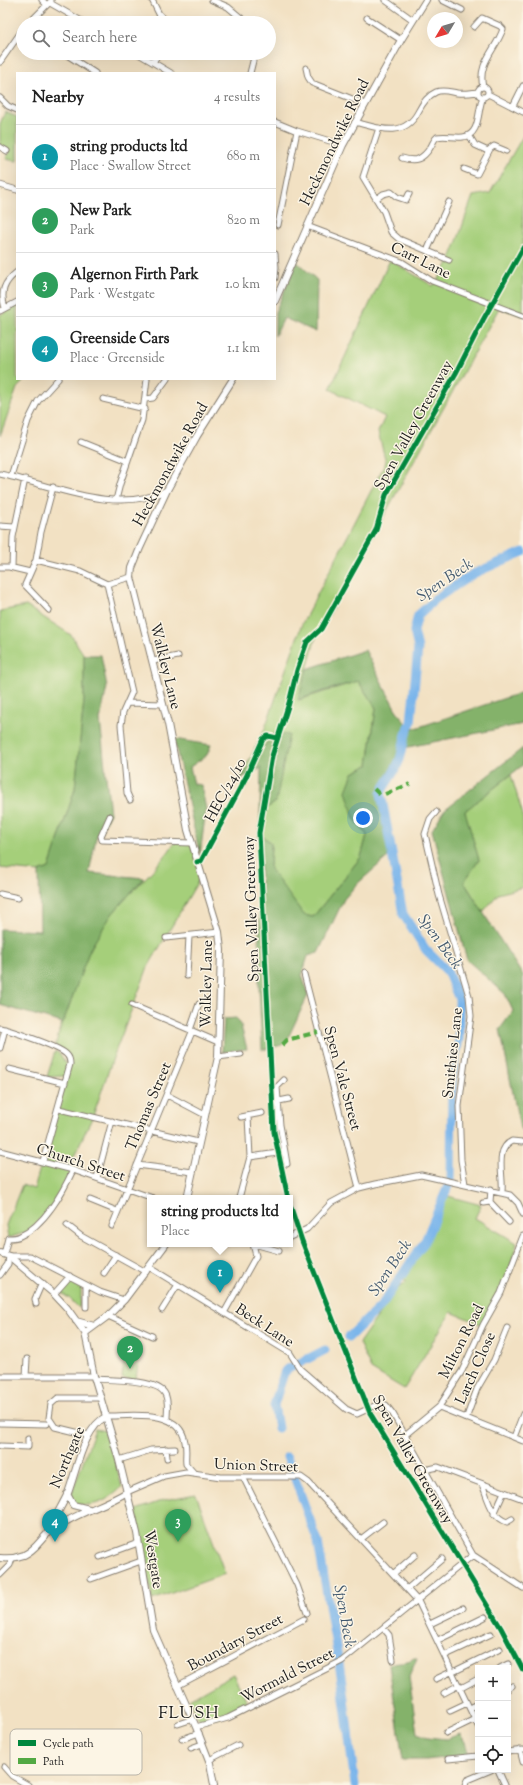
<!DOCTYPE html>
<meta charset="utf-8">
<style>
:root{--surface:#fff;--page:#f2f2f2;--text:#222;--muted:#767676;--line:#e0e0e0;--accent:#d1495b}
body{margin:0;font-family:"Sorts Mill Goudy",serif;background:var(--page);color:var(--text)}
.controls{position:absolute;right:12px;bottom:12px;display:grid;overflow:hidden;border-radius:0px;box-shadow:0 4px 16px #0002}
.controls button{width:36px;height:36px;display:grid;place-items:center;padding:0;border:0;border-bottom:1px solid var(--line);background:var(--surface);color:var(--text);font:20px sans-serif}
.compass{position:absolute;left:427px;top:12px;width:36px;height:36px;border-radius:50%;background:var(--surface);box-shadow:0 4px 16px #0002;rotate:232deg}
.you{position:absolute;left:363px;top:818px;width:14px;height:14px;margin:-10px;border:3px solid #fff;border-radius:50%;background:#1a73e8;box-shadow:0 0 0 6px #1a73e833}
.badge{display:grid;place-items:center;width:26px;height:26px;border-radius:50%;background:var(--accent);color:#fff;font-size:13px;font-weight:700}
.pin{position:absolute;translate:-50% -33px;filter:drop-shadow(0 1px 2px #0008)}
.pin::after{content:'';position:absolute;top:21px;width:14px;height:12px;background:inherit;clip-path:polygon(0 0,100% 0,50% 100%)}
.popup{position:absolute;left:147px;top:1195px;width:146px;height:52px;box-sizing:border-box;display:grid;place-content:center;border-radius:0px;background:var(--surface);filter:drop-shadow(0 1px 3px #0005);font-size:13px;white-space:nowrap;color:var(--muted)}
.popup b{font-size:15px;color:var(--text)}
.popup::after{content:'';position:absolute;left:50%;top:100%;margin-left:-8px;border:8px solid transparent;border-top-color:var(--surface)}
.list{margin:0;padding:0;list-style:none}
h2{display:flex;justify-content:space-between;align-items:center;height:52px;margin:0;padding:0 16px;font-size:17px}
h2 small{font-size:13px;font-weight:400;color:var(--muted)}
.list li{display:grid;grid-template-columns:26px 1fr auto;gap:12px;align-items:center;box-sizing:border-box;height:64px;padding:0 16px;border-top:1px solid var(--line)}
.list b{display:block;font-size:15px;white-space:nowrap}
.list p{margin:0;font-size:13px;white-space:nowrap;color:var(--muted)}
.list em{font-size:13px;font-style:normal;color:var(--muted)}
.icon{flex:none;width:22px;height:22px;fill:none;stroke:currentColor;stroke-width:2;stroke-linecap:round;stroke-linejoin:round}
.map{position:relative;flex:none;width:523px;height:1785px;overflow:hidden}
.search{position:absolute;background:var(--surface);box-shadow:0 4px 16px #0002;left:16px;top:16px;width:260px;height:44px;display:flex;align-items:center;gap:10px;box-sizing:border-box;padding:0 14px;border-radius:22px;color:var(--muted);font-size:15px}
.panel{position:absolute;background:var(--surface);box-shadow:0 4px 16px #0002;left:16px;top:72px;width:260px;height:308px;border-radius:0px}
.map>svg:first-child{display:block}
</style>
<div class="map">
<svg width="523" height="1785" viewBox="0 0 523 1785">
<rect width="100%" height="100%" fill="#fcf5e5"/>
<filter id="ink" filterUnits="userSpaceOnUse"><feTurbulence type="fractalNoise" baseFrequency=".025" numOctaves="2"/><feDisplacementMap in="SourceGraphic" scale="8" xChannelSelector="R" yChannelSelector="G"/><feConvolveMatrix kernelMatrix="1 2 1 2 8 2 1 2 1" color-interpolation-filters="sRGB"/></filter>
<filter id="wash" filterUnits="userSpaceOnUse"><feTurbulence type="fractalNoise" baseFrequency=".012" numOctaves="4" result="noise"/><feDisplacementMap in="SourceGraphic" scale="16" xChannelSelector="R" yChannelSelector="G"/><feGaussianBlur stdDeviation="0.9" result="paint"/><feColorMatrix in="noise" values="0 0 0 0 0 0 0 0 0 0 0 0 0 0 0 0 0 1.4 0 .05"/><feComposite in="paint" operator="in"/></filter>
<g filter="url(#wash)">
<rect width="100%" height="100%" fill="#f2e1c3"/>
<!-- green -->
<path fill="#a5cf7a" stroke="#60764b" d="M5,112L17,117V161L6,159L10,150L0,145V124Z
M523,136V316L499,308L315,640L299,700L358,681L376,708L368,765L353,773L354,818L367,835L361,857L313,917L303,915L270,869L271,843L259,833L260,813L276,802L274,733L240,779L265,728L302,624L386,462L378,432L385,417L330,389L390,260L433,286C453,263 462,224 473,196L490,193Z
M17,305V379H26L17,388L0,436V315Z
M26,606L71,635L84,655V701L75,789L49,868L39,872L0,868V611Z
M511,775L523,815V887L498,894L483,912L464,882L479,860L464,811Z
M175,842L191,843L201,876L148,967L114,1055L93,1116L70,1164L73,1170L56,1203L27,1232L8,1238L6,1225L22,1185L34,1189L70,1064L67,1055L55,1047C66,1005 86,947 113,913C132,889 159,868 175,842Z
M55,1051L60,1054L68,1067L65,1076L47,1077Z
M448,1196L481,1205L475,1218L517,1243L507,1278L483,1325L451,1312L404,1389L371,1369L359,1343L396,1290L406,1282L400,1278Z
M70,1282L81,1287V1300L79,1308L69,1298L61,1293Z
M124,1359L138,1360L136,1380L122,1378Z
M95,1429L106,1431L108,1435L122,1487C109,1500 92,1510 73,1502L71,1495Z
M196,1494L225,1574L152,1600L136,1510L164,1500Z
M233,1674L249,1705L219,1717L200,1719L196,1715L189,1699Z"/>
<!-- forest -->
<path fill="#84b26a" stroke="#506743" d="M297,262L317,280L316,332L284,318L275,336V312Z
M365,650L395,708L410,730L523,692V724L403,748L379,789L390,855L357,884L344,899L318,953L308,956L302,975L308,995L287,1040L282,1045L262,1050L258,965L261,884L259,833L271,843L270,869L304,915L313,917L361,857L367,835L354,818L346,791L353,773L368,765L376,708L358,681L324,691L298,700L307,669Z
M84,655H101L107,687L100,720L110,814L96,838L89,873L144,878L112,914L90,949L63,1023L0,1005V929L40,931L39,872L49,868L75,789L84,701Z
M274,733L289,735L276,802L260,813L261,768L240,779Z
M174,739L211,745L207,755L190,767L194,784L201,785L206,809L200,855Z
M523,748V765L465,811L479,860L464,882L523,976V1130L520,1128L500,1029L513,1011L505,994L467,960L432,830L444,810Z
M236,1018L240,1022L247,1049L222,1052L224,1019Z
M414,1658H417L409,1677L417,1733L428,1737L446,1739L460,1734L465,1742L469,1755L426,1760H403L389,1665C397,1660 406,1664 414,1658Z"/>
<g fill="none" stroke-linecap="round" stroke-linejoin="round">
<!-- river -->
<path stroke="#7ab5eb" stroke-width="9" d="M349,1337L381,1306L425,1241L451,1179L452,1077L459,1039V999L447,971L426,950L403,914L381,793C387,781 396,771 400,759C404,747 403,735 411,723L418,648L414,631L418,615L437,598L473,574L523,552
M278,1428L274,1405L284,1373L288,1369L325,1350
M287,1457L318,1542L341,1675L355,1785"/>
</g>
</g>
<g filter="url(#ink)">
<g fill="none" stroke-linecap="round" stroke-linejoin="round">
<!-- minor casing -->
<g stroke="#877e70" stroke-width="7">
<path id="minor" d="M42,0L47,5
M152,0L159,14L169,23
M212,0L228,7L247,23
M385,0L413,20
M442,0L462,10
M50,3L85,23
M367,18L401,40
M29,23L51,1
M474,27L482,18L500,26L503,29C496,50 477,63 483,87
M67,53V55L95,73
M137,53L171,73
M0,62L23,29
M153,62L159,53
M306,68L308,77L312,83L365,104
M250,73L255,53
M478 92a5 5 0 1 1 10 0a5 5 0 1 1-10 0Z
M488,94L523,112
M0,98L8,106L17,110
M513,106L523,86
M275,122L297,131L343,145
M355,122C378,128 404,139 418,112C422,104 427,96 436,92C443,89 450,92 457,93C464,94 471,93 478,92
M379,128L363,177L384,212L391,232L399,239L449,260
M469,135L475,145L488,151
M0,147L7,151
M402,158C415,162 422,160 430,148C433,144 433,140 437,137C445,135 454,138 463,137C481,135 477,110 483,97
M464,169L477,174L490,149L494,146L506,151
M0,185L17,190
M376,199L383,194L391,192L397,197L406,200L409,194
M278,225L297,131
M307,226L402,262L432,281L523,316
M427,251L449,202
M275,254L276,267L275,278
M5,308C0,292 4,282 17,272
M0,311L17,302
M103,399L145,409
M146,399L153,398L167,379
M81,442L128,461
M0,474C52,485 116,516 167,490
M11,476L28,421L38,401L58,379
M116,500L120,484L142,420L147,379
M0,526L14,527
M36,560L80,571L107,584L131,577
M0,567H9L30,572
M12,567L13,537L25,479
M107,584L132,692L123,712L121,725L127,793L130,800
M49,610L25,585L36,560L41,532L53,487
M153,661L178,656
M128,703L163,704
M436,812L430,819L425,834L439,895L469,996L471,1016L459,1106L461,1160L465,1184
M110,816L101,836L102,840L191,843
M0,894L18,898
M166,938L219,932
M304,974L359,1188
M187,976L189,936
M132,1005L218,1042
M0,1028C12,1031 61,1047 67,1055C69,1057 70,1061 70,1064L43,1161
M190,1030L199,1004
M0,1048L5,1029
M218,1057L241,1054
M9,1069L65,1083
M167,1095L205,1115
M279,1101L289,1099
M59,1109L198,1142
M241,1117L262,1113
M0,1151L73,1170L153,1198
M285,1152L287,1164
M250,1157L285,1152L280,1125L277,1087L284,1080
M137,1165L193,1172
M97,1178L112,1121
M491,1189L490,1202L509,1222
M502,1191C504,1177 494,1149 512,1141L522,1142
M239,1198L250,1157L248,1116
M90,1200L117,1211
M483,1203L490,1202
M67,1225L81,1236L146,1272
M112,1226L192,1032
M290,1237L307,1229L331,1203L359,1188L375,1184L421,1175L510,1195L518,1203L523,1214
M254,1244L279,1251
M4,1254L8,1238C12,1238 17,1238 20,1236C44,1226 63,1192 73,1170
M149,1267L290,1353L300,1369L346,1409L357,1414L381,1403L386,1405L393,1414L473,1555L523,1588
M104,1273L116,1255
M0,1275L8,1264L9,1256H30L100,1292L124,1300
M54,1294L70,1276
M36,1304L35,1299L42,1283
M86,1307V1285
M162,1310L177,1286
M224,1313L256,1256L253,1244
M108,1316L152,1336
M0,1376H94
M26,1376L27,1359
M94,1379C110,1380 158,1379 165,1394C169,1401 167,1411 167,1419
M439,1407L523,1441
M107,1416C132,1416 180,1408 185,1442C187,1449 185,1457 186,1464L193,1472
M466,1419L477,1389L494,1360L507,1328
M0,1423L47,1424
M88,1435L55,1427L49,1418L51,1404L58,1398H101
M405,1435L439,1407L462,1371L483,1325L501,1293L523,1236
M514,1437L523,1414
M0,1446L28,1447V1438
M166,1449L167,1458
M119,1460L151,1450L175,1449
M425,1470L438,1467L523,1499
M243,1477L297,1585L307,1613
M482,1484C488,1498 491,1517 507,1522L512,1519
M127,1492L164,1476L186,1472L221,1477H301L308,1482L418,1601L478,1726
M494,1514L504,1492
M361,1539L383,1522
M100,1557L138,1543
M393,1574L415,1555
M0,1575L10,1565L12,1559
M91,1579L141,1561
M407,1589L442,1559
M430,1624L463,1608
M384,1629L389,1635L393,1660
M438,1640L485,1617
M446,1655L491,1634
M500,1668L508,1664
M453,1672L500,1649
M436,1679L453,1671
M177,1686L304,1619
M461,1688L478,1679
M508,1689L512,1686
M444,1693L459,1685
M470,1708L478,1704
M450,1711L467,1703
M178,1724L193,1719
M196,1727L228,1718L342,1661L473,1555
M446,1733L475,1719
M182,1739L199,1733
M191,1748L202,1744
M520,1750L523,1762
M508,1752L523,1750
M448,1759L478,1756
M209,1760L238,1745
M4,1767L12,1776L28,1785
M498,1770L505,1785
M465,1785L467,1780L491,1770"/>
</g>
<!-- major casing -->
<g stroke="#877e70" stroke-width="8">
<path id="major" d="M275,301L343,145L401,40L426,0
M187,1198L218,1057L221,950L219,932L188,830L168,724L131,577L132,568L140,548L167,490L197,436L233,379
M0,1253L9,1256L54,1294L67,1308L85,1333L94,1376L119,1460L137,1533L153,1630L196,1727L210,1763L214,1785
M76,1321L94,1326
M85,1333L108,1316L124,1300L166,1244
M67,1494L73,1505L89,1509
M47,1534C53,1520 62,1506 68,1493C77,1469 84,1427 107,1416
M0,1558C8,1559 16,1558 24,1555C35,1550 39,1542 46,1535C52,1530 61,1525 67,1521C86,1510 108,1504 127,1492"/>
</g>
<!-- minor -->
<use href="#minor" stroke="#fff" stroke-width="5"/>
<!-- major -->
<use href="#major" stroke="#fff" stroke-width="6"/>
<!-- quiet -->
<path stroke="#52a943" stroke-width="4" stroke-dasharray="8 4" stroke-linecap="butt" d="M374,789L380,795
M385,794L410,784
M282,1045L287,1040L318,1032"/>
<!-- cycleway casing -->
<g stroke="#fcf5e5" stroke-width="8">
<path id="cycleway" d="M197,862L201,861L246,777L263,739L268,736L277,738
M288,1198L274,1132L259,833L272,756L289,703L297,670L307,642L321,629L376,530L386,495L456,373L483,320L523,248
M290,1205L302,1241L370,1413L501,1628L523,1670"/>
</g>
<!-- cycleway -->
<use href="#cycleway" stroke="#00873e" stroke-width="5"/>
</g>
</g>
<g text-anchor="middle" stroke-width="3" stroke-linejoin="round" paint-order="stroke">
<!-- street labels -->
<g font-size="15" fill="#1c1c1c" stroke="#fcf5e5">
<text transform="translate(334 142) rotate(-64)" y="5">Heckmondwike Road</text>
<text transform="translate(421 260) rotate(26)" y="5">Carr Lane</text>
<text transform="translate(413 425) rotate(-61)" y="5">Spen Valley Greenway</text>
<text transform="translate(170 464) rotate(-61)" y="5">Heckmondwike Road</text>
<text transform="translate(166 666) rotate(76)" y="5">Walkley Lane</text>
<text transform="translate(225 790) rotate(-62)" y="5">HEC/24/10</text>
<text transform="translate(251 909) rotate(-92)" y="5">Spen Valley Greenway</text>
<text transform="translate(206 984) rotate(-89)" y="5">Walkley Lane</text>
<text transform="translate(452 1053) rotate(-84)" y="5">Smithies Lane</text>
<text transform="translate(343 1078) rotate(75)" y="5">Spen Vale Street</text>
<text transform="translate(148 1106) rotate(-67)" y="5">Thomas Street</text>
<text transform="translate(81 1162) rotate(18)" y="5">Church Street</text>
<text transform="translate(265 1325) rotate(33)" y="5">Beck Lane</text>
<text transform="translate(461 1341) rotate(-63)" y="5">Milton Road</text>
<text transform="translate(475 1368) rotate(-66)" y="5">Larch Close</text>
<text transform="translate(67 1457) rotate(-67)" y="5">Northgate</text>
<text transform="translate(413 1459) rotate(60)" y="5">Spen Valley Greenway</text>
<text transform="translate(256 1465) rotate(2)" y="5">Union Street</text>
<text transform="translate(154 1559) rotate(81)" y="5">Westgate</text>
<text transform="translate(235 1642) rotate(-28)" y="5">Boundary Street</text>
<text transform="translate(287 1675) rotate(-27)" y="5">Wormald Street</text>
</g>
<!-- water labels -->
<g font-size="16" font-style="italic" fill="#42596f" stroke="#fcf5e5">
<text transform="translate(444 579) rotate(-34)" y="6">Spen Beck</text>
<text transform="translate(441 941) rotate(54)" y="6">Spen Beck</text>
<text transform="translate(389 1267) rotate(-56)" y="6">Spen Beck</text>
<text transform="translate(346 1616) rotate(80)" y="6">Spen Beck</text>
</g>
<!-- quarter labels -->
<g font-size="17" letter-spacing="1" fill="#1c1c1c" stroke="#fcf5e5">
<text x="189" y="1718">FLUSH</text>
</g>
</g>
<!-- legend -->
<rect x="10" y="1729" width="132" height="46" rx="6" fill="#fcf5e5" stroke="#b9b4a9" stroke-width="1"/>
<rect x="18" y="1740" width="18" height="6" fill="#00873e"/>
<rect x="18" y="1758" width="18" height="6" fill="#52a943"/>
<g font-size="11" fill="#1c1c1c">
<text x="43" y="1747">Cycle path</text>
<text x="43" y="1765">Path</text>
</g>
</svg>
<div class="controls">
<button>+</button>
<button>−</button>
<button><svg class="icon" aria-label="locate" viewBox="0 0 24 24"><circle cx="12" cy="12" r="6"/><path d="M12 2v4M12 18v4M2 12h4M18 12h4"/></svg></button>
</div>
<svg class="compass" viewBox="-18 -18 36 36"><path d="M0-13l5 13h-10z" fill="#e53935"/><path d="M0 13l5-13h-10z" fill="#767676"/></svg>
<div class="you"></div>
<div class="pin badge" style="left:220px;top:1293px;background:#0f9aa8">1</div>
<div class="popup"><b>string products ltd</b>Place</div>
<div class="pin badge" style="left:130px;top:1369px;background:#2e9e5b">2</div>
<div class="pin badge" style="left:178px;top:1542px;background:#2e9e5b">3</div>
<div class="pin badge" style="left:55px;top:1542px;background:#0f9aa8">4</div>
<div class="search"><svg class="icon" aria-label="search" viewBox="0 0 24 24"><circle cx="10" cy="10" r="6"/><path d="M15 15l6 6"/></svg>Search here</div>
<section class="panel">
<h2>Nearby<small>4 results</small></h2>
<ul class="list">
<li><span class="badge" style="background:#0f9aa8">1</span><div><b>string products ltd</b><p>Place · Swallow Street</p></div><em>680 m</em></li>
<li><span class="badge" style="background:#2e9e5b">2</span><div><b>New Park</b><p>Park</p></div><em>820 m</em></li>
<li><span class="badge" style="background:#2e9e5b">3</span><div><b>Algernon Firth Park</b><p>Park · Westgate</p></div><em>1.0 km</em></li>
<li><span class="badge" style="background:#0f9aa8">4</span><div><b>Greenside Cars</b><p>Place · Greenside</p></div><em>1.1 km</em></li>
</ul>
</section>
</div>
